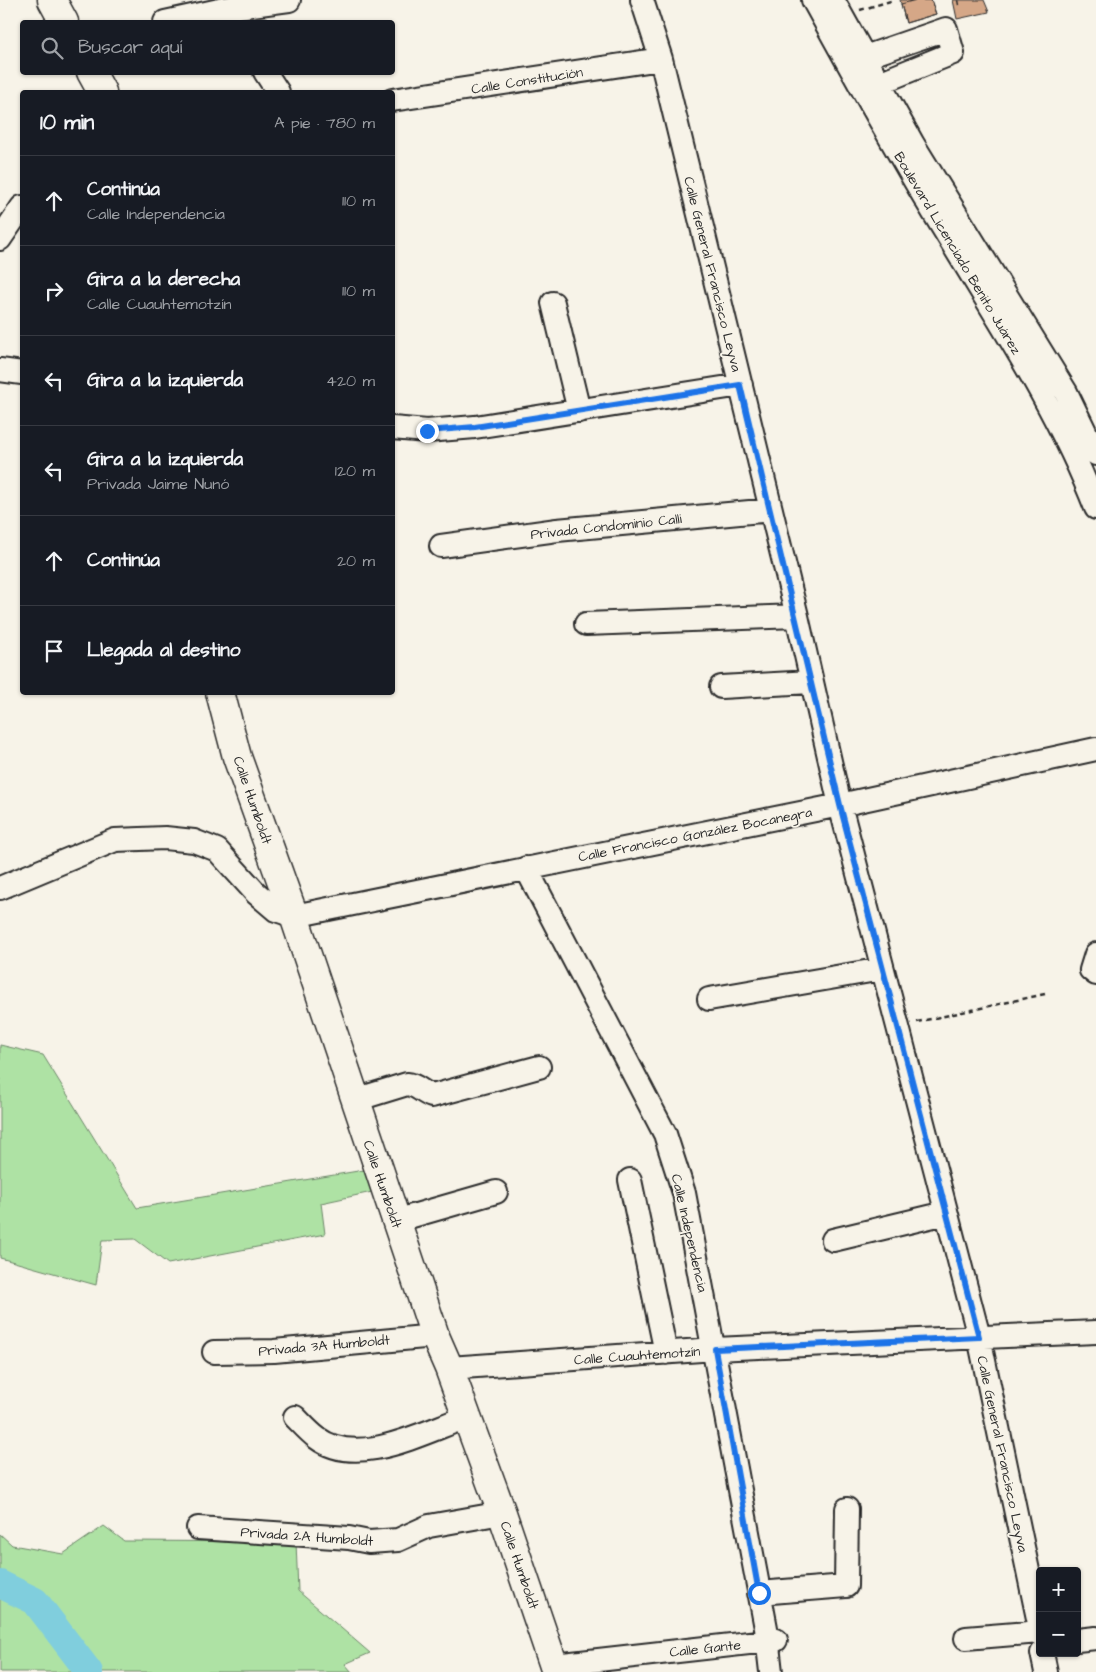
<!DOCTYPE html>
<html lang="es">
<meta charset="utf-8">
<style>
:root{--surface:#171b24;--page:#20242c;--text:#f1f3f6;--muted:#9ea1a6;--line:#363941}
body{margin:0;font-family:"Architects Daughter",sans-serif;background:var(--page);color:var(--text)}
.controls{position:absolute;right:15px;bottom:15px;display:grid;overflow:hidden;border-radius:5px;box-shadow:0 1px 4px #0004}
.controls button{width:45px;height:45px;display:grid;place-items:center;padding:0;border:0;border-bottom:1px solid var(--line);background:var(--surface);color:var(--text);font:25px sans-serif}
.stop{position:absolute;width:15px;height:15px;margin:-11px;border:4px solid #1a73e8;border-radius:50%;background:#fff}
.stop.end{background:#1a73e8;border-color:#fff;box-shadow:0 1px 5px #0008}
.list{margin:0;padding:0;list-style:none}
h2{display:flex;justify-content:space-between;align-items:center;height:65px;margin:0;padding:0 20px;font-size:21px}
h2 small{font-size:16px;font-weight:400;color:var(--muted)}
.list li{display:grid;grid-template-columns:32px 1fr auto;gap:15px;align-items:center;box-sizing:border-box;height:90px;padding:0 20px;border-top:1px solid var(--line)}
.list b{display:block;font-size:19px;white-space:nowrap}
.list p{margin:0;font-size:16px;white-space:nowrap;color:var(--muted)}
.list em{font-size:16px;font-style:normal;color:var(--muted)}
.icon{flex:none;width:28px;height:28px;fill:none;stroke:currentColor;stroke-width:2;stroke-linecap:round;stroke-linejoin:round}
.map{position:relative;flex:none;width:1096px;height:1672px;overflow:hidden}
.search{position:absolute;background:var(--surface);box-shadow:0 1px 4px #0004;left:20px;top:20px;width:375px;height:55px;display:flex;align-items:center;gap:12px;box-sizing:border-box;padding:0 18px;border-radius:5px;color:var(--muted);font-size:19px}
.panel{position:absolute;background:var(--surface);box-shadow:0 1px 4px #0004;left:20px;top:90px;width:375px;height:605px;border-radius:5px}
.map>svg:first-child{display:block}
</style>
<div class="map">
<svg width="1096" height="1672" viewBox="0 0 1096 1672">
<rect width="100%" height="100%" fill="#f7f3e8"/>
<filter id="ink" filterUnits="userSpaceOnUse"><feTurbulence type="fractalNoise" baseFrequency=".02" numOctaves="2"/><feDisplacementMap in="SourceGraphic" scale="10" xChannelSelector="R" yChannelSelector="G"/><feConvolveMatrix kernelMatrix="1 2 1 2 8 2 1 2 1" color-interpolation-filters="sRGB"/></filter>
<g filter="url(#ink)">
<!-- green -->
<path fill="#aee2a4" stroke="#6c8668" d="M0,1045L43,1055L137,1208L364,1170L372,1192L321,1203L325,1234L168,1264L135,1239L102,1240L96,1285L0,1258Z
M104,1526L124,1541L296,1542L298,1591L370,1653L345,1664L352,1672H0V1534L12,1545L63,1554Z"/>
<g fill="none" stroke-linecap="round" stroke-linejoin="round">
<!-- river -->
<path stroke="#80cedd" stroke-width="28" d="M0,1584L35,1601L89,1672"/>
</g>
<!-- building -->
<path fill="#d5a787" stroke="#2b2b2b" d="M900,0H931L936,14L906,23Z
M916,0H931L936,14L906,23L901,4Z
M953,0H984L989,12L957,19Z"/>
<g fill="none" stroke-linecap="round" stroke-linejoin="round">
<!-- minor casing -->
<g stroke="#2b2b2b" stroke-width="26">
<path id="minor" d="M642,0L661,59L797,616L840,805L979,1337L1040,1628
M813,0C856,78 899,157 946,233C1000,323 1058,410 1096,508
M833,0L913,144L1066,392L1096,454
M165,22L224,9L289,0
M865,57L946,29L953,53L879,83
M265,72L278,92
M392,100L661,59
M0,239L22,207
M553,303L579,411
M0,370L22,373
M392,428L427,431L475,427L741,385
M441,546L557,530L771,510
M586,624L797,616
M721,687L811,682
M526,868L665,1134L684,1193L766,1628L771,1672
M0,888L115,840L165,838L194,841L217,850L256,893L276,910L294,916L840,805L1096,749
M1096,954L1091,970L1096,974
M709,999L882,969
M355,1100L407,1084C418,1085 422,1093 432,1096L539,1067
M630,1180L666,1353
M395,1221L496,1192
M833,1240L946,1213
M214,1352L274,1351L435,1336
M449,1368L715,1349L1096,1332
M295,1417C302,1424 309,1432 317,1438C358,1469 425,1431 467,1417
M198,1528L349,1538L369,1542L398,1540L429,1526L502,1513
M759,1593L846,1586L847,1509
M966,1638L1040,1632
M1077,1640L1096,1638
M1042,1653L1046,1672
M554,1665L776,1640"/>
</g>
<!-- major casing -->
<g stroke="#2b2b2b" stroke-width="31">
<path id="major" d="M52,0L64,22
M91,72L102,92
M220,692L237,757L294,916L435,1336L449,1368L502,1513L556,1672"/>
</g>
<!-- path -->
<path stroke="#2b2b2b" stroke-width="2.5" stroke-dasharray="5 4" stroke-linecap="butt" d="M958,0L959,5
M860,10L894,0
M917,1022L1045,994"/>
<!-- minor -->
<use href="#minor" stroke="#f7f3e8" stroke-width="22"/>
<!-- major -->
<use href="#major" stroke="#f7f3e8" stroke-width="28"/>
</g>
</g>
<g fill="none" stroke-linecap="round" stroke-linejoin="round" filter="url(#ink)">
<!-- route -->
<path stroke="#1a73e8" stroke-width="6" d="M427,431L475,427L740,385L840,805L979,1337L715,1349L759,1593"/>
</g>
<g text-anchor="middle" stroke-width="4" stroke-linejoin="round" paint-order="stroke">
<!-- street labels -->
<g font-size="14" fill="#2b2b2b" stroke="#f7f3e8">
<text transform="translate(527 80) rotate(-9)" y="5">Calle Constitución</text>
<text transform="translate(958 253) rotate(59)" y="5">Boulevard Licenciado Benito Juárez</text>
<text transform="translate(713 274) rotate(76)" y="5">Calle General Francisco Leyva</text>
<text transform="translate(606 526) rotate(-6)" y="5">Privada Condominio Calli</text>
<text transform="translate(253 800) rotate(71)" y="5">Calle Humboldt</text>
<text transform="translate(695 834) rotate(-11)" y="5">Calle Francisco González Bocanegra</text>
<text transform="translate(383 1184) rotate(71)" y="5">Calle Humboldt</text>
<text transform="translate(690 1233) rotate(77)" y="5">Calle Independencia</text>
<text transform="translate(324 1345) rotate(-5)" y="5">Privada 3A Humboldt</text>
<text transform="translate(637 1355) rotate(-4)" y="5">Calle Cuauhtemotzín</text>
<text transform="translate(1003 1454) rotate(78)" y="5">Calle General Francisco Leyva</text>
<text transform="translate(307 1536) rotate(4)" y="5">Privada 2A Humboldt</text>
<text transform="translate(520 1565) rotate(71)" y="5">Calle Humboldt</text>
<text transform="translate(705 1648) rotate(-6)" y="5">Calle Gante</text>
</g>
</g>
</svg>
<div class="controls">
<button>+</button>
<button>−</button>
</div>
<div class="stop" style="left:759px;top:1593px"></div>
<div class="stop end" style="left:427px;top:431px"></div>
<div class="search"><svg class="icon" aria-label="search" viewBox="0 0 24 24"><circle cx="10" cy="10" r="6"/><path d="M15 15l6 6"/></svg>Buscar aquí</div>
<section class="panel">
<h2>10 min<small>A pie · 780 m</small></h2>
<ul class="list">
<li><svg class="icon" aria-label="ahead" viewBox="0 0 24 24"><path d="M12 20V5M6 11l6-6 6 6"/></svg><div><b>Continúa</b><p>Calle Independencia</p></div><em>110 m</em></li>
<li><svg class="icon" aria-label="right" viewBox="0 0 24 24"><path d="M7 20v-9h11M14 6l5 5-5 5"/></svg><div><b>Gira a la derecha</b><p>Calle Cuauhtemotzín</p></div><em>110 m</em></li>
<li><svg class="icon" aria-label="left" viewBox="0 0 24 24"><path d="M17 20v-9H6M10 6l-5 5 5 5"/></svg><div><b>Gira a la izquierda</b></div><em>420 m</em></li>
<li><svg class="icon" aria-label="left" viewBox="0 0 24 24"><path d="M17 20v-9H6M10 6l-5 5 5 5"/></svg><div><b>Gira a la izquierda</b><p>Privada Jaime Nunó</p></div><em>120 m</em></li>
<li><svg class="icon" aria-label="ahead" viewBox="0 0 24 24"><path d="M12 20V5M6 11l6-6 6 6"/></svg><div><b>Continúa</b></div><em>20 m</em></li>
<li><svg class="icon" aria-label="arrive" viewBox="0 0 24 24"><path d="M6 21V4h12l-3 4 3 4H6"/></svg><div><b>Llegada al destino</b></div></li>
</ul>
</section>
</div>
